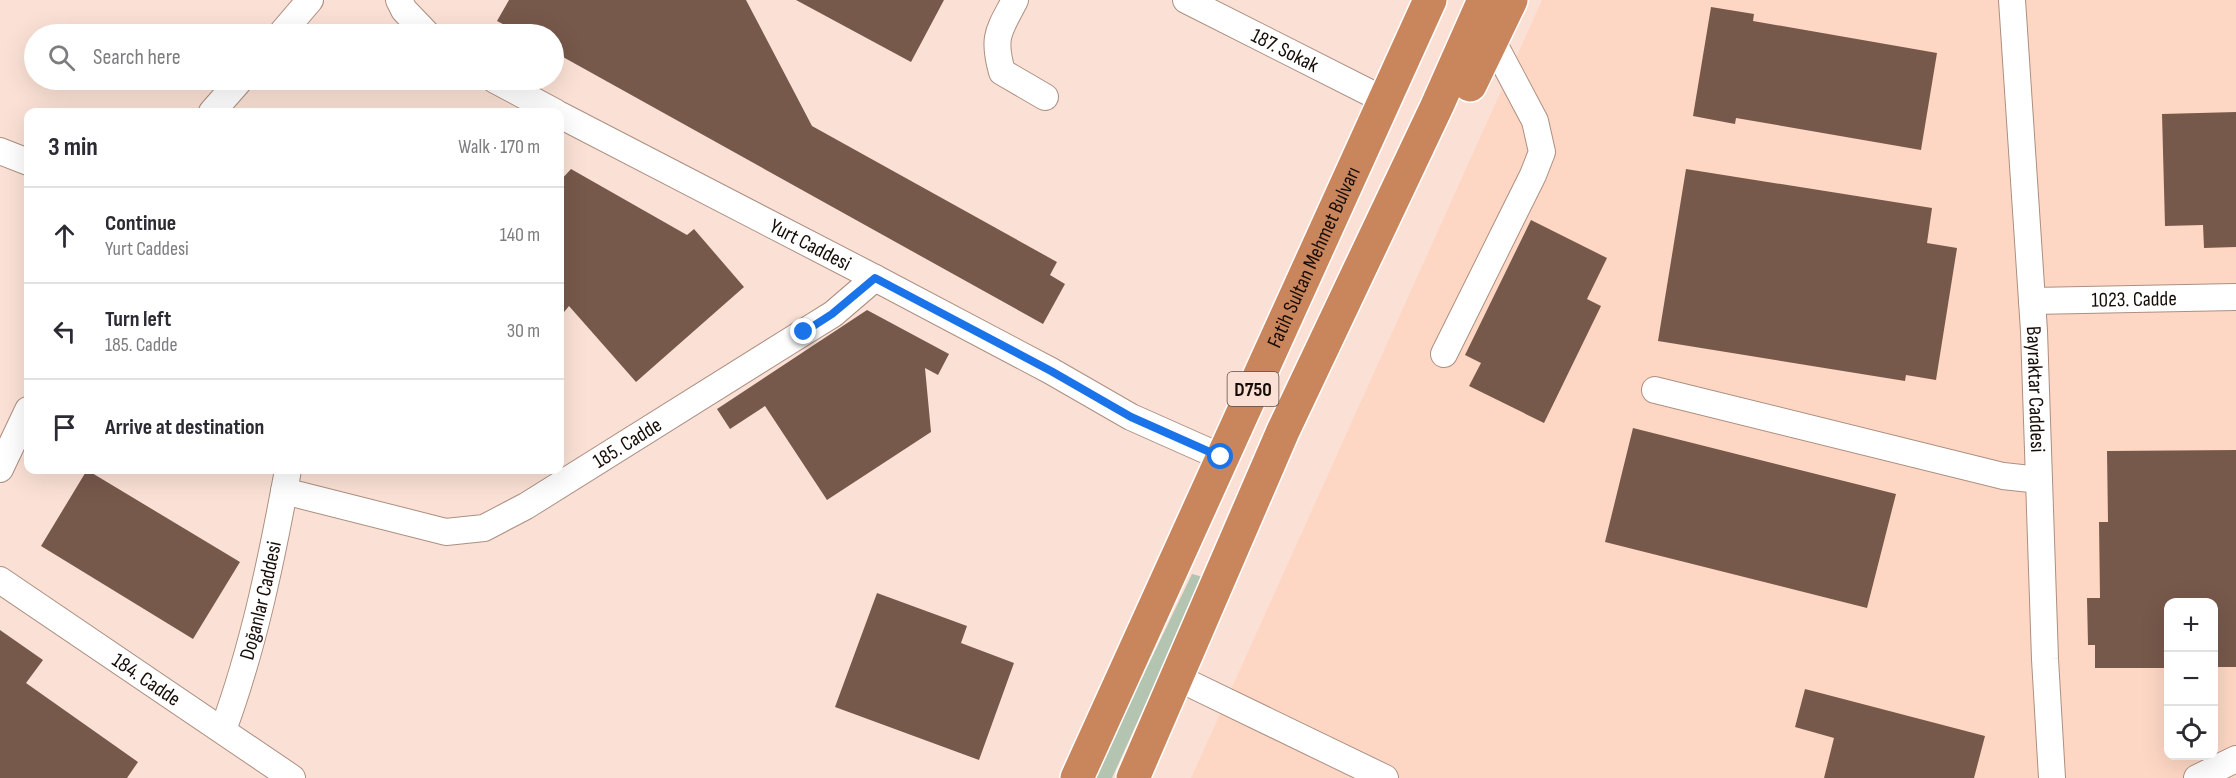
<!DOCTYPE html>
<meta charset="utf-8">
<style>
:root{--surface:#fff;--page:#f7f7f7;--text:#2b2b33;--muted:#7c7c81;--line:#e1e1e2}
body{margin:0;font-family:"Sofia Sans Condensed",sans-serif;background:var(--page);color:var(--text)}
.controls{position:absolute;right:18px;bottom:18px;display:grid;overflow:hidden;border-radius:12px;box-shadow:0 6px 24px #0002}
.controls button{width:54px;height:54px;display:grid;place-items:center;padding:0;border:0;border-bottom:2px solid var(--line);background:var(--surface);color:var(--text);font:30px sans-serif}
.stop{position:absolute;width:18px;height:18px;margin:-14px;border:4px solid #1a73e8;border-radius:50%;background:#fff}
.stop.end{background:#1a73e8;border-color:#fff;box-shadow:0 2px 6px #0008}
.list{margin:0;padding:0;list-style:none}
h2{display:flex;justify-content:space-between;align-items:center;height:78px;margin:0;padding:0 24px;font-size:26px}
h2 small{font-size:20px;font-weight:400;color:var(--muted)}
.list li{display:grid;grid-template-columns:39px 1fr auto;gap:18px;align-items:center;box-sizing:border-box;height:96px;padding:0 24px;border-top:2px solid var(--line)}
.list b{display:block;font-size:22px;white-space:nowrap}
.list p{margin:0;font-size:20px;white-space:nowrap;color:var(--muted)}
.list em{font-size:20px;font-style:normal;color:var(--muted)}
.icon{flex:none;width:33px;height:33px;fill:none;stroke:currentColor;stroke-width:2;stroke-linecap:round;stroke-linejoin:round}
.map{position:relative;flex:none;width:2236px;height:778px;overflow:hidden}
.search{position:absolute;background:var(--surface);box-shadow:0 6px 24px #0002;left:24px;top:24px;width:540px;height:66px;display:flex;align-items:center;gap:15px;box-sizing:border-box;padding:0 21px;border-radius:33px;color:var(--muted);font-size:22px}
.panel{position:absolute;background:var(--surface);box-shadow:0 6px 24px #0002;left:24px;top:108px;width:540px;height:366px;border-radius:12px}
.map>svg:first-child{display:block}
</style>
<div class="map">
<svg width="2236" height="778" viewBox="0 0 2236 778">
<rect width="100%" height="100%" fill="#fbe1d5"/>
<!-- built -->
<path fill="#fed7c4" fill-rule="evenodd" d="M1542,0H2236V778H1191ZM2168,602H2214V756H2168Z"/>
<!-- green -->
<path fill="#b3c4b1" d="M1192,574L1203,577L1112,778H1094Z"/>
<!-- building -->
<path fill="#77594b" d="M509,0H746L812,126L1057,262L1050,275L1065,284L1043,324L554,52V34H522L497,21Z
M796,0H944L911,62Z
M1711,7L1754,14L1753,21L1937,53L1921,150L1736,118L1735,124L1693,116Z
M2236,112V247L2204,248L2203,225L2165,226L2162,114Z
M571,169L687,235L694,229L744,287L636,382L569,306L560,317V181Z
M1686,169L1932,208L1927,243L1957,248L1936,380L1906,375L1905,381L1658,341Z
M1531,220L1607,258L1587,299L1601,306L1544,423L1469,386L1481,363L1465,355Z
M867,310L949,354L938,375L925,368L931,432L827,500L765,406L730,429L717,409Z
M1633,428L1896,494L1867,608L1605,542Z
M2236,450V667H2214V603H2169V668H2095V645H2088L2087,598H2100L2099,522H2108L2107,451Z
M87,470L240,562L193,639L41,546Z
M877,593L967,626L961,643L1014,663L979,760L835,707Z
M0,630L43,660L26,683L138,762L127,778H0Z
M1805,689L1985,736L1974,778H1824L1834,738L1795,727Z"/>
<g fill="none" stroke-linecap="round" stroke-linejoin="round">
<!-- minor casing -->
<g stroke="#ac8f81" stroke-width="28">
<g id="minor">
<path d="M399,0L404,10L427,34"/>
<path d="M1015,0C999,31 992,36 1002,72L1045,97"/>
<path id="s1" d="M1186,0L1384,100"/>
<path id="s2" d="M2012,0L2034,331L2045,659L2052,778"/>
<path d="M281,34L310,0"/>
<path d="M495,80L555,112"/>
<path d="M212,112L240,80"/>
<path id="s3" d="M560,115L875,278L1051,371L1131,417L1221,457"/>
<path d="M0,151L28,162"/>
<path id="s4" d="M2032,301L2236,297"/>
<path d="M1444,354L1533,175L1542,152L1535,121L1492,40"/>
<path d="M1655,390L2003,476L2039,480"/>
<path d="M0,469L28,410"/>
<path id="s5" d="M284,491L446,532L484,528L526,506L804,332L833,314L875,278"/>
<path id="s6" d="M0,580L292,778"/>
<path d="M1176,677L1385,778"/>
<path id="s7" d="M223,730C254,646 272,557 288,470"/>
<path d="M2197,778L2236,759"/>
</g>
</g>
<!-- highway casing -->
<g stroke="#fff" stroke-width="36">
<g id="highway">
<path d="M1470,85L1511,0"/>
<path id="s8" d="M1077,778L1430,0"/>
<path d="M1133,778L1283,431L1437,106L1484,0"/>
</g>
</g>
<!-- minor -->
<use href="#minor" stroke="#fff" stroke-width="26"/>
<!-- highway -->
<use href="#highway" stroke="#c9855c" stroke-width="33"/>
</g>
<g fill="none" stroke-linecap="round" stroke-linejoin="round">
<!-- route -->
<path stroke="#1a73e8" stroke-width="8" d="M804,332L832,314L875,278L1051,371L1131,417L1221,457"/>
</g>
<g text-anchor="middle" stroke-width="4.5" stroke-linejoin="round" paint-order="stroke">
<!-- shield labels -->
<rect fill="#fbe1d5" stroke="#5b4d46" stroke-width="1.5" x="1227.5" y="372" width="51" height="34" rx="4.5"/>
<g font-size="20" font-weight="bold" fill="#170d08">
<text x="1253" y="396">D750</text>
</g>
<!-- street labels -->
<g font-size="21" fill="#170d08" stroke="#fbe1d5">
<text dy="7" stroke="none"><textPath href="#s1" startOffset="111">187. Sokak</textPath></text>
<text dy="7" stroke="none"><textPath href="#s3" startOffset="282">Yurt Caddesi</textPath></text>
<text dy="7" stroke="none"><textPath href="#s8" startOffset="572">Fatih Sultan Mehmet Bulvarı</textPath></text>
<text dy="7" stroke="none"><textPath href="#s4" startOffset="102">1023. Cadde</textPath></text>
<text dy="7" stroke="none"><textPath href="#s2" startOffset="390">Bayraktar Caddesi</textPath></text>
<text dy="7" stroke="none"><textPath href="#s5" startOffset="372">185. Cadde</textPath></text>
<text dy="7" stroke="none"><textPath href="#s7" startOffset="135">Doğanlar Caddesi</textPath></text>
<text dy="7" stroke="none"><textPath href="#s6" startOffset="177">184. Cadde</textPath></text>
</g>
</g>
</svg>
<div class="controls">
<button>+</button>
<button>−</button>
<button><svg class="icon" aria-label="locate" viewBox="0 0 24 24"><circle cx="12" cy="12" r="6"/><path d="M12 2v4M12 18v4M2 12h4M18 12h4"/></svg></button>
</div>
<div class="stop" style="left:1221px;top:457px"></div>
<div class="stop end" style="left:804px;top:332px"></div>
<div class="search"><svg class="icon" aria-label="search" viewBox="0 0 24 24"><circle cx="10" cy="10" r="6"/><path d="M15 15l6 6"/></svg>Search here</div>
<section class="panel">
<h2>3 min<small>Walk · 170 m</small></h2>
<ul class="list">
<li><svg class="icon" aria-label="ahead" viewBox="0 0 24 24"><path d="M12 20V5M6 11l6-6 6 6"/></svg><div><b>Continue</b><p>Yurt Caddesi</p></div><em>140 m</em></li>
<li><svg class="icon" aria-label="left" viewBox="0 0 24 24"><path d="M17 20v-9H6M10 6l-5 5 5 5"/></svg><div><b>Turn left</b><p>185. Cadde</p></div><em>30 m</em></li>
<li><svg class="icon" aria-label="arrive" viewBox="0 0 24 24"><path d="M6 21V4h12l-3 4 3 4H6"/></svg><div><b>Arrive at destination</b></div></li>
</ul>
</section>
</div>
